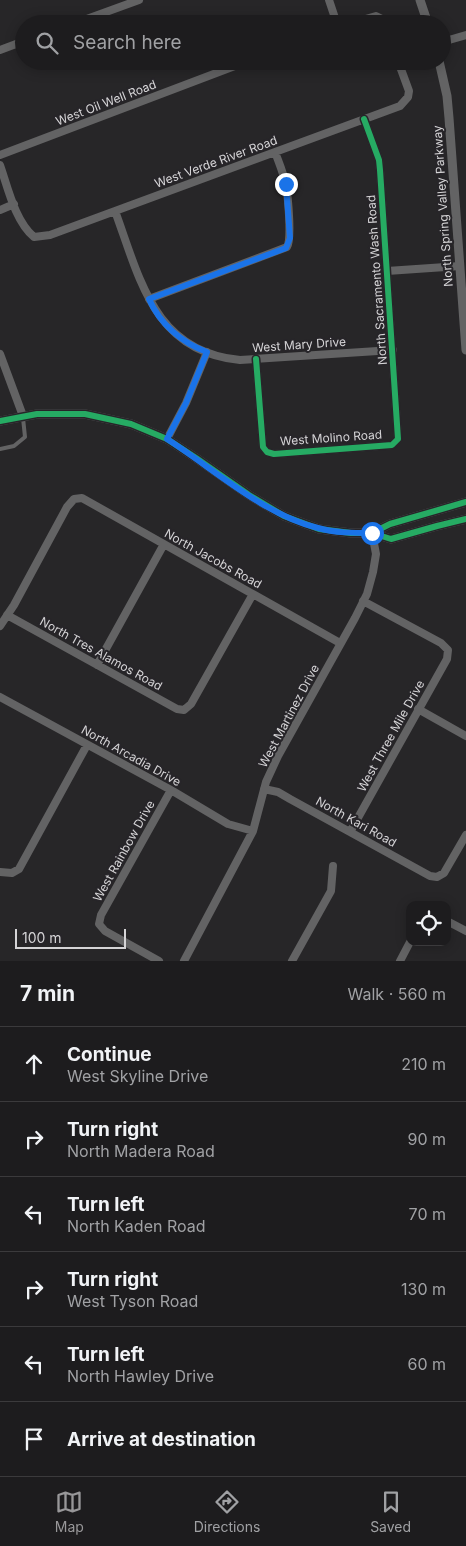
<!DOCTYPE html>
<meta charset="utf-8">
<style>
:root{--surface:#1d1c1e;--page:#252527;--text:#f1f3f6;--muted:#a0a1a4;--line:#3b3a3c;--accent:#989799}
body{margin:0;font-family:Inter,sans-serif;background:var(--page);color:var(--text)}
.controls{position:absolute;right:15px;bottom:15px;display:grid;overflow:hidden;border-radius:10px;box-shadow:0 2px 12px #0003}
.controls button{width:45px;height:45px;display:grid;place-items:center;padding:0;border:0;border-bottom:1px solid var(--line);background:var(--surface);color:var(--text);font:25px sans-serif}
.scale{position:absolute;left:15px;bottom:12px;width:111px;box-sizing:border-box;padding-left:5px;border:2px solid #d5d4d6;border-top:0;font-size:14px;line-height:18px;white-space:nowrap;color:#d5d4d6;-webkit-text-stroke:4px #272529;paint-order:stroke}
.stop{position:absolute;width:15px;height:15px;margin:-11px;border:4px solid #1a73e8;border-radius:50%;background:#fff}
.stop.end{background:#1a73e8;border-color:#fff;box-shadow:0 1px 5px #0008}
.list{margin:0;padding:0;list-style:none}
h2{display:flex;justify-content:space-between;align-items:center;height:65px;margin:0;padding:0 20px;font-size:21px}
h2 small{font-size:16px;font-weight:400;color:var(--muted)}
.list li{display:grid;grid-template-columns:32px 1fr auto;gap:15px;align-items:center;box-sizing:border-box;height:75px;padding:0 20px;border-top:1px solid var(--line)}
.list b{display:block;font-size:19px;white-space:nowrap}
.list p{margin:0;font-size:16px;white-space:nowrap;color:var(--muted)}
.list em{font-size:16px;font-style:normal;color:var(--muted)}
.icon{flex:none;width:28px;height:28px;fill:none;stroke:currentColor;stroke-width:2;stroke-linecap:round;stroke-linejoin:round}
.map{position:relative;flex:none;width:466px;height:961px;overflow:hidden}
.search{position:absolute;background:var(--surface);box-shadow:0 2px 12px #0003;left:15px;right:15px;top:15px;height:55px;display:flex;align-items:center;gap:12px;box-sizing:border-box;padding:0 18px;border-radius:28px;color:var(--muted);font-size:19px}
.sheet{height:515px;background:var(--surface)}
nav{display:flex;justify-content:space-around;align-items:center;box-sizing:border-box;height:70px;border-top:1px solid var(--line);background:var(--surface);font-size:14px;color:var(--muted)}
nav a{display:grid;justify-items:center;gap:2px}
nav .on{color:var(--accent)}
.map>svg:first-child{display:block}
</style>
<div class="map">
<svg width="466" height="961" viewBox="0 0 466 961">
<rect width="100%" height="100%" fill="#272628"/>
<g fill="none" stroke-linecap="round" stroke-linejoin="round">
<!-- service -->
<path stroke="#636364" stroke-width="4" d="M0,449L14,446L25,437L23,418"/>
<!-- minor -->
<path stroke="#636364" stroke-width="8" d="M329,0L337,24
M73,24L139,0
M348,24L376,16L384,20L386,24
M442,42L466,35
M0,50L24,41
M0,155L248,61
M0,165C8,188 15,221 34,237L50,235L400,106L408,97L409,91L398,61
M0,210L14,204
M115,211C140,279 154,352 240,360L393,350
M387,271L460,266
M149,299L287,247C292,239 288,197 286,186C284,174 279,163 275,152
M0,354L23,416
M256,359L263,447L267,452L274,454L392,445L398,439L380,170L379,160L364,119
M167,439L186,403L207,352
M7,615L177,709L184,710L191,704L253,594
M0,626L14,605L67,507L74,499L82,498L340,643
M97,665L164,544
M0,697L171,790L228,824L253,831
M418,709L466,736
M264,789L278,792L290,799L430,876L437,877L444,873L466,835
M350,832L447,659L448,650L441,643L363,601
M0,872L12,873L19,869L87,745
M447,921L466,931
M159,961L105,931L99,924L101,915L171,790
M184,961L253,831L266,782L278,756L355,618L367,594L373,572L376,554L372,533
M292,961L331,891L333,866
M400,961L410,942"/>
<!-- tertiary -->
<path stroke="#636364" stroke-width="9" d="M420,0L428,24
M439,61L447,96L449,118L466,350
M0,421L37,414H85L131,424L167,439L196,458L249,495L284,516L319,529L351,533H372L391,539L437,526L466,519
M372,533L390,524L466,502"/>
<!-- cycleway casing -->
<g stroke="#272529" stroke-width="9">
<path id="cycleway" d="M256,359L263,447L267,452L274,454L392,445L398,439L380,170L379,160L364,119
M0,421L37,414H85L131,424L167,439L196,458L249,495L284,516L319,529L351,533H372L391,539L437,526L466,519
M372,533L390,524L466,502"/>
</g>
<!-- cycleway -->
<use href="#cycleway" stroke="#26ab63" stroke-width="6"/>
</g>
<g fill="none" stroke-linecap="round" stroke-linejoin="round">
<!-- route -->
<path stroke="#1a73e8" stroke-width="6" d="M286,184L290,238L286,248L149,299C160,324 182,343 207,352L186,403L167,439C214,469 264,515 318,528C335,533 354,533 372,533"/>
</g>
<g text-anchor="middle" stroke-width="4" stroke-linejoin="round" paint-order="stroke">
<!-- street labels -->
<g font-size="12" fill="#d5d4d6" stroke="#272529">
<text transform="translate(106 103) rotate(-21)" y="4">West Oil Well Road</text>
<text transform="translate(216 162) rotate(-20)" y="4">West Verde River Road</text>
<text transform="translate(443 206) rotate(-94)" y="4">North Spring Valley Parkway</text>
<text transform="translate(377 280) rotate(-94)" y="4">North Sacramento Wash Road</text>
<text transform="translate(299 345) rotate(-4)" y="4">West Mary Drive</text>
<text transform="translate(331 438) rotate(-4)" y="4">West Molino Road</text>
<text transform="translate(213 559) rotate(29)" y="4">North Jacobs Road</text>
<text transform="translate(101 654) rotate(29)" y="4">North Tres Alamos Road</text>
<text transform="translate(289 716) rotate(-62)" y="4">West Martinez Drive</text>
<text transform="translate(391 736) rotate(-61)" y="4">West Three Mile Drive</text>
<text transform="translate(131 756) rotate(29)" y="4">North Arcadia Drive</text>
<text transform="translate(356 822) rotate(29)" y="4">North Kari Road</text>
<text transform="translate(124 851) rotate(-61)" y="4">West Rainbow Drive</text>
</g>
</g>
</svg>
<div class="controls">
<button><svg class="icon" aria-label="locate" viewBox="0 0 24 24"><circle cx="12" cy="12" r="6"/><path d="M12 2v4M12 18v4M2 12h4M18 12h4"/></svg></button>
</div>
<div class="scale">100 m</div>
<div class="stop" style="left:372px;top:533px"></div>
<div class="stop end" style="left:286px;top:184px"></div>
<div class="search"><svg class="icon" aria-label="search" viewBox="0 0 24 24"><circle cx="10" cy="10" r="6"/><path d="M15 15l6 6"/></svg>Search here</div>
</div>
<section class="sheet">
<h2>7 min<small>Walk · 560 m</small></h2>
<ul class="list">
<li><svg class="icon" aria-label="ahead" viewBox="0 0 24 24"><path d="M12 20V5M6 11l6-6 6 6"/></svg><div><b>Continue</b><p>West Skyline Drive</p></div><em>210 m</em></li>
<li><svg class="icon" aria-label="right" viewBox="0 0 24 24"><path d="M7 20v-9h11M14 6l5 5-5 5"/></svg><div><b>Turn right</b><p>North Madera Road</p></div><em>90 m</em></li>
<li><svg class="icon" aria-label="left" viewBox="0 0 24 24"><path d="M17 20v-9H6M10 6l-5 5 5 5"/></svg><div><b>Turn left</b><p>North Kaden Road</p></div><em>70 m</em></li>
<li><svg class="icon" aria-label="right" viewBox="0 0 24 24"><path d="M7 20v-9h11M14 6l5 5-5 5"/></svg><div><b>Turn right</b><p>West Tyson Road</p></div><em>130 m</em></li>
<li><svg class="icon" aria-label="left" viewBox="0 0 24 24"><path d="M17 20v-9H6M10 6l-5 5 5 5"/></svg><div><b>Turn left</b><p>North Hawley Drive</p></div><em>60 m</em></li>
<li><svg class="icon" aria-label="arrive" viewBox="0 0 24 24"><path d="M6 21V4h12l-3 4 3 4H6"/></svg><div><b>Arrive at destination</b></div></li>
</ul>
</section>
<nav>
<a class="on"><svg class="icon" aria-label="map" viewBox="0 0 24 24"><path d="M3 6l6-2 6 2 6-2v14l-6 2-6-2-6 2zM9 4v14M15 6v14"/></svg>Map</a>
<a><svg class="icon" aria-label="directions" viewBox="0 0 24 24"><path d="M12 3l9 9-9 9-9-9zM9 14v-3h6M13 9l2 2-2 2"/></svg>Directions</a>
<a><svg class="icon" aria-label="saved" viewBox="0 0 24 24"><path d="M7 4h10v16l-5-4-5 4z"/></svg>Saved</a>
</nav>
